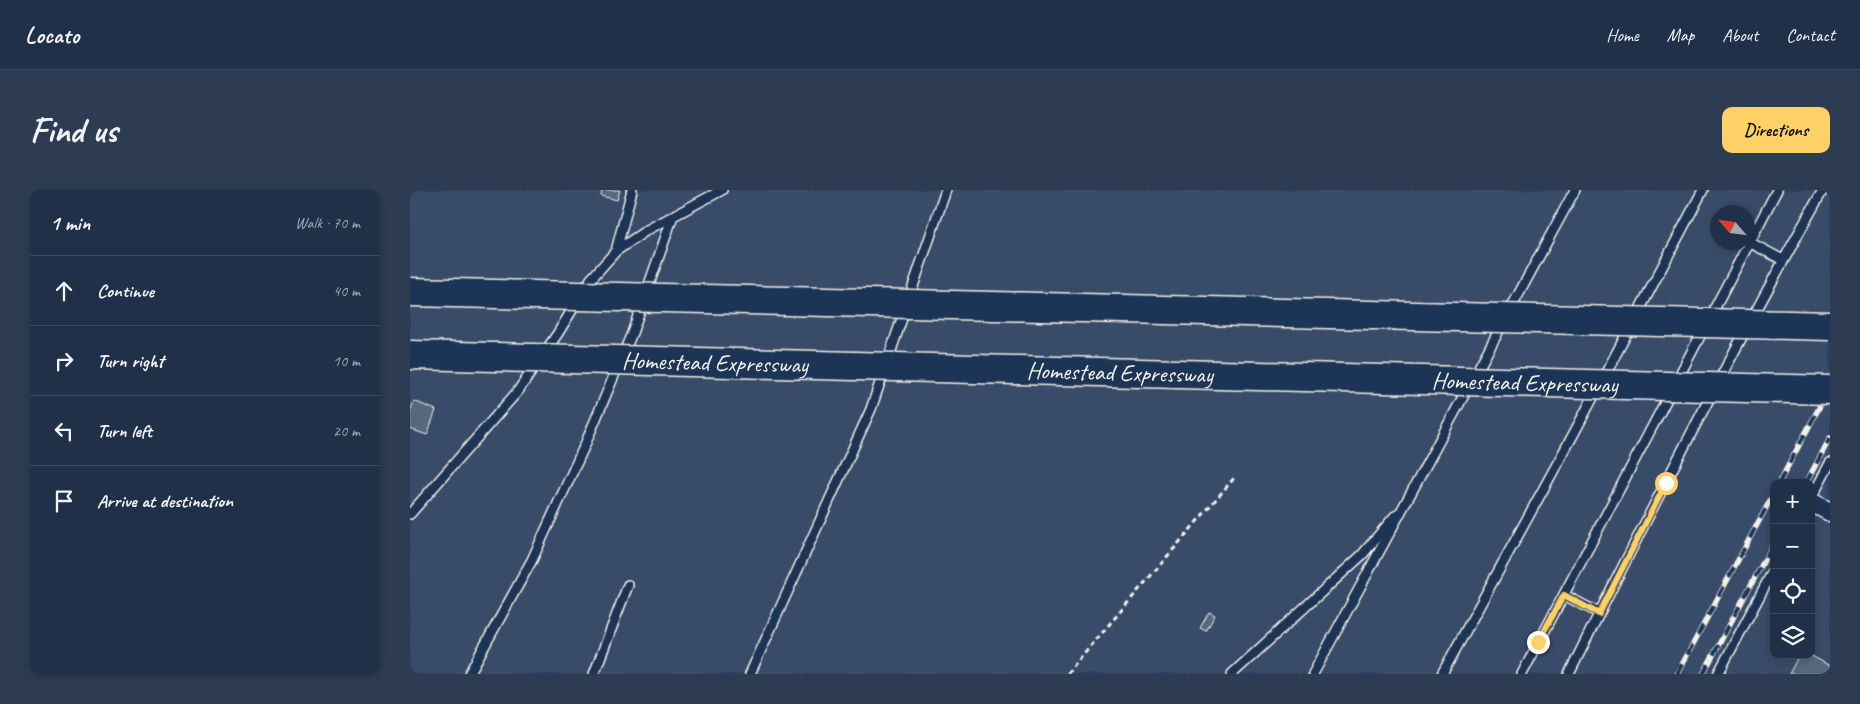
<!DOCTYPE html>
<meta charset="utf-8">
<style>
:root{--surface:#203048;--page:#2d3c52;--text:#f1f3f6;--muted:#a2a9b4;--line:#3d4b60;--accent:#ffd166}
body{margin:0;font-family:Caveat,sans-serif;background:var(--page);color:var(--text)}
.controls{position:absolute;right:15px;bottom:15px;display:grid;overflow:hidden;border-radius:10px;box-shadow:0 2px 8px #0003}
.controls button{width:45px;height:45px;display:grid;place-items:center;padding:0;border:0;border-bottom:1px solid var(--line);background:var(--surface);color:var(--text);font:25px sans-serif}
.compass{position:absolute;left:1300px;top:15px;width:45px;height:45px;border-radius:50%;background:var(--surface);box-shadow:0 2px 8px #0003;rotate:298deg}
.stop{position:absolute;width:15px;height:15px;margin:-11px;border:4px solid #ffd166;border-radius:50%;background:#fff}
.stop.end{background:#ffd166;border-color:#fff;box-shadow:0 1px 5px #0008}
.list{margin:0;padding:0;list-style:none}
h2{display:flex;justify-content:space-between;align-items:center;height:65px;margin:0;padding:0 20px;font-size:21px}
h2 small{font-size:16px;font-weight:400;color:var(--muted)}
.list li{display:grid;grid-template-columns:32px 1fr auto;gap:15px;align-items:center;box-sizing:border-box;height:70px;padding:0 20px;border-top:1px solid var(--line)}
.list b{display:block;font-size:19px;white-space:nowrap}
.list em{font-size:16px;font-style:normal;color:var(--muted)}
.icon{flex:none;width:28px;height:28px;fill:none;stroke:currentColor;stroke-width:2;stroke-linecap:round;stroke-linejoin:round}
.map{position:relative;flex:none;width:1420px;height:484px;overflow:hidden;border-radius:10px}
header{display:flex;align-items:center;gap:30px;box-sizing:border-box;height:70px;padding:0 25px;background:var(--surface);border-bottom:1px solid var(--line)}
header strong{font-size:24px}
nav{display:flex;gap:28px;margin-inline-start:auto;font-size:18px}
.intro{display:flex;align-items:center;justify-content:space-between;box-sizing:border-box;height:120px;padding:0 30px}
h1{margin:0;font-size:35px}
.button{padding:12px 22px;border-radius:10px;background:var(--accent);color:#111;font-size:18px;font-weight:700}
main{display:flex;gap:30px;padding:0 30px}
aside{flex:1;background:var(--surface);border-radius:10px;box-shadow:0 2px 8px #0003}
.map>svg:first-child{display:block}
</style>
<header>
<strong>Locato</strong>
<nav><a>Home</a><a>Map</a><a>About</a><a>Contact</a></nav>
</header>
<div class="intro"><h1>Find us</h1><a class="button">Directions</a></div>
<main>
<aside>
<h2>1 min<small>Walk · 70 m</small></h2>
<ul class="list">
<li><svg class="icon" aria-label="ahead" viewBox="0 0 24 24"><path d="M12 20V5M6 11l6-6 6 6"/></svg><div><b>Continue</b></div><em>40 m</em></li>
<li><svg class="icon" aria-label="right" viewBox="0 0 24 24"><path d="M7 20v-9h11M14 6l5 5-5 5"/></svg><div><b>Turn right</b></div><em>10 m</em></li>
<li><svg class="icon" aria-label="left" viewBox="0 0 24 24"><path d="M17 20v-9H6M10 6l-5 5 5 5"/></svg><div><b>Turn left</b></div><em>20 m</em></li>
<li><svg class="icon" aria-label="arrive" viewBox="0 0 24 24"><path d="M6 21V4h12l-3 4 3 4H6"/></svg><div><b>Arrive at destination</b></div></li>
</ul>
</aside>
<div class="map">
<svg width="1420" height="484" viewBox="0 0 1420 484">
<rect width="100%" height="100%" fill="#2a4060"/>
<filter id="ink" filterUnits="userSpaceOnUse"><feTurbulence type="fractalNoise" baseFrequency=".02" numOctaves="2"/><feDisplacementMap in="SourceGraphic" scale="10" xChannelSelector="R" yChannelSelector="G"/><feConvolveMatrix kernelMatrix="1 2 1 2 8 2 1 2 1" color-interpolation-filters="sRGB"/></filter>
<g filter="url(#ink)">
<!-- built -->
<path fill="#374c69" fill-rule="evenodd" d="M0,0H1420V484H0ZM1308,22H1338V52H1308ZM1364,293H1401V465H1364Z"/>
<!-- building -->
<path fill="#56677d" stroke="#f4f1e8" d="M192,0H210L207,10L191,6Z
M4,211L26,220L17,245L0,239V222Z
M799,422L805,425L796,441L790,438Z
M1389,465H1400L1420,476V484H1379Z"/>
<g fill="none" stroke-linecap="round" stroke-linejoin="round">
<!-- service casing -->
<g stroke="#f4f1e8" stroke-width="12">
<path id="service" d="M1339,52L1373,70
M206,61L222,0
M1401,309L1420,273
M0,324L108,201L148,143L181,89L206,61L237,40L312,0
M1154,405L1189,423
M59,484L122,370L174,257L222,143L263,26
M184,484L218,395
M340,484L461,219L536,0
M822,484L952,365L985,326
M903,484L1165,0
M1032,484L1163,245L1293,0
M1112,484L1367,0
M1159,484C1240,321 1323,158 1413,0
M1308,484L1364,379"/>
</g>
<!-- minor casing -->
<g stroke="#f4f1e8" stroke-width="21">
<path id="minor" d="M1401,312L1420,322"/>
</g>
<!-- path -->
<path stroke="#f4f1e8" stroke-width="3" stroke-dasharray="5 4" stroke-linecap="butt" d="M657,484L825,287"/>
<!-- service -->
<use href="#service" stroke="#1d3557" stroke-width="9"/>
<!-- minor -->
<use href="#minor" stroke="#1d3557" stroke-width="18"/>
<!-- rail casing -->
<g stroke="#f4f1e8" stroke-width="5.5">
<path id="rail" d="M1369,293L1420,197
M1396,293L1420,248
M1267,484L1364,303
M1293,484L1364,352"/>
</g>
<!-- rail -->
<use href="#rail" stroke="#1d3557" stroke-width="4" stroke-dasharray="11" stroke-linecap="butt"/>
<!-- motorway-bridge casing -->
<g stroke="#f4f1e8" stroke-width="31" stroke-linecap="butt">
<g id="motorway-bridge">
<path d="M0,102L1420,136"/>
<path id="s1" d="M0,165L1420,200"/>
</g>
</g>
<!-- motorway-bridge -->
<use href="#motorway-bridge" stroke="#1d3557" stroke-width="28"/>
</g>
</g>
<g fill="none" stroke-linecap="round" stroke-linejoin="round" filter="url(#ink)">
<!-- route -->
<path stroke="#ffd166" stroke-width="6" d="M1128,452L1154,405L1189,424L1256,293"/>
</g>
<g text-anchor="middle" stroke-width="5" stroke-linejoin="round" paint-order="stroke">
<!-- street labels -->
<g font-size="24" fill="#f4f1e8" stroke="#1d3557">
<text dy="8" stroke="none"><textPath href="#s1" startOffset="305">Homestead Expressway</textPath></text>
<text dy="8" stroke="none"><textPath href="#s1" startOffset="710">Homestead Expressway</textPath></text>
<text dy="8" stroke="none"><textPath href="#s1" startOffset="1115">Homestead Expressway</textPath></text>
</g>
</g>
</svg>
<div class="controls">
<button>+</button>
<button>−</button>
<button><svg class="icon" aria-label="locate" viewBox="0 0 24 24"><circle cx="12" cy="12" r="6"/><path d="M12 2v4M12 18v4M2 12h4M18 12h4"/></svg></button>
<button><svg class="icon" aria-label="layers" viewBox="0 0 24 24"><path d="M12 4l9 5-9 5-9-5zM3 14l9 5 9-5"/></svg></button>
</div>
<svg class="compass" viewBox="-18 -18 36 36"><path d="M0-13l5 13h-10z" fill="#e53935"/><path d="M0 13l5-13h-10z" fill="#a2a9b4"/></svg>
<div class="stop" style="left:1256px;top:293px"></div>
<div class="stop end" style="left:1128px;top:452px"></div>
</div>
</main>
